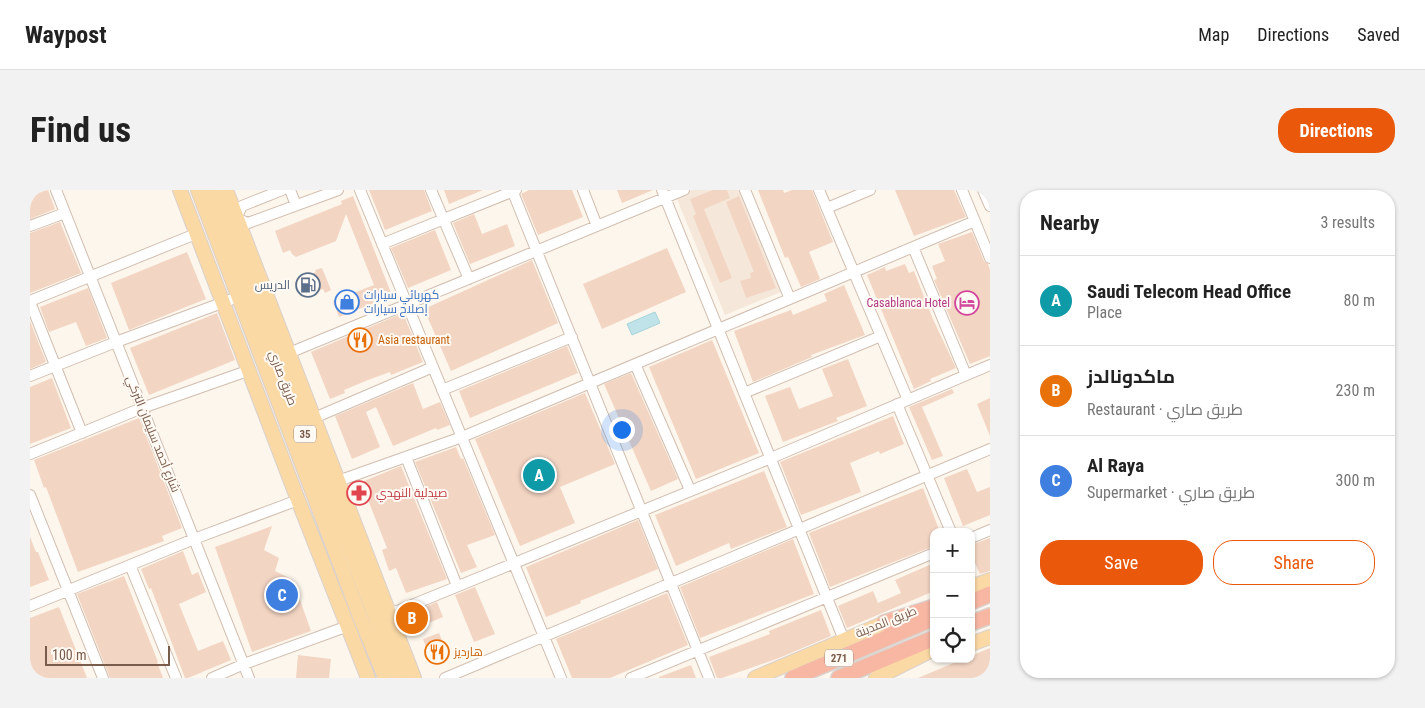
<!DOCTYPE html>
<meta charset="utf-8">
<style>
:root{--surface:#fff;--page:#f2f2f2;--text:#222;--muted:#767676;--line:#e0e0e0;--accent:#ea580c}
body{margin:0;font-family:"Roboto Condensed",Cairo,sans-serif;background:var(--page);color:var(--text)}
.controls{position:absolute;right:15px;bottom:15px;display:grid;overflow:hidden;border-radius:10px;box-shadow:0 1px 4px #0004}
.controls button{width:45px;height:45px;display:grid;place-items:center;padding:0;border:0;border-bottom:1px solid var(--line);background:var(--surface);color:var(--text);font:25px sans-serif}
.scale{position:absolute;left:15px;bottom:12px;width:125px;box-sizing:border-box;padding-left:5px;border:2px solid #7a5c4d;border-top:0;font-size:14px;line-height:18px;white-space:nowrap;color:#7a5c4d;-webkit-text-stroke:4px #fffaf3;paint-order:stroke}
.you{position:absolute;left:591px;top:239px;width:18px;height:18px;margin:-12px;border:4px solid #fff;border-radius:50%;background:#1a73e8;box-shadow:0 0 0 8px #1a73e833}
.badge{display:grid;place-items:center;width:32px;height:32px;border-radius:50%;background:var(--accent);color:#fff;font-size:16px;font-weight:700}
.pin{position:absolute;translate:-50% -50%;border:2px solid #fff;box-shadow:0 1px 5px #0006}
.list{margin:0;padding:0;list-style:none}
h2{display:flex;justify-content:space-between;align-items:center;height:65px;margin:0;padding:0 20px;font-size:21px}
h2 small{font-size:16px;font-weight:400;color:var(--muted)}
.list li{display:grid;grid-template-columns:32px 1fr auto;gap:15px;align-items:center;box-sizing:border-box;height:90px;padding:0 20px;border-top:1px solid var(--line)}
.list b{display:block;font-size:19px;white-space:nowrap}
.list p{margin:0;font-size:16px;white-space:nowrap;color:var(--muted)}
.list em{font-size:16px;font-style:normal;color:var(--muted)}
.actions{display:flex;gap:10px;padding:15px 20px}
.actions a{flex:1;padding:11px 0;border:1px solid var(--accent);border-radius:20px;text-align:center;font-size:18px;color:var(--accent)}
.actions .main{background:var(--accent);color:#fff}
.icon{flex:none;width:28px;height:28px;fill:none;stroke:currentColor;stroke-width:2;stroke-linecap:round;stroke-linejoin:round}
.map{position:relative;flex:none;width:960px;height:488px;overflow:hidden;border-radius:20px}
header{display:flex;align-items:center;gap:30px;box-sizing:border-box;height:70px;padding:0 25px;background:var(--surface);border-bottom:1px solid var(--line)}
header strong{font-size:24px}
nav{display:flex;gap:28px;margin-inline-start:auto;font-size:18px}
.intro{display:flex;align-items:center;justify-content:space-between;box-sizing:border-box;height:120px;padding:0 30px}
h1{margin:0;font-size:35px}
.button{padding:12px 22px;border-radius:20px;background:var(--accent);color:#fff;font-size:18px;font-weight:700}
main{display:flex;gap:30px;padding:0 30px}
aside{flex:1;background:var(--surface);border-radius:20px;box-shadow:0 1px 4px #0004}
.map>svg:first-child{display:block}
</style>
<header>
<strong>Waypost</strong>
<nav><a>Map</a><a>Directions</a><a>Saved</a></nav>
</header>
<div class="intro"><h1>Find us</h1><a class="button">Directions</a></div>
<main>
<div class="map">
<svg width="960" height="488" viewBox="0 0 960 488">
<rect width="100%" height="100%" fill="#fdf6ec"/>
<!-- residential -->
<path fill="#f5e8da" d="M662,0H711L753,101L695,125L646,7Z"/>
<!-- water -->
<path fill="#bfe3e8" stroke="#a5d3da" d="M625,122L630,133L602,145L597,134Z"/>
<!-- building -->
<path fill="#f3d5c3" d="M0,0H18L25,19L0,29Z
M339,0H394L402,21L355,40Z
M414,0H453L419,14Z
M499,0H542L553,27L508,45L491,4Z
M587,0H623L592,13Z
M683,0H697L700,8L674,19L702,88L690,93L663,26L666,24L660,9Z
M728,0H753L754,3L762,0H782L803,52L779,62L790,89L771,97L758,67L755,68Z
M865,0H924L936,27L884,46Z
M323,6L361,103L343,111L344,113L309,127L303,111L344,95L316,24L306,51L266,67L262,64L260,60L253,63L245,41L312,14L311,11Z
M709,6L746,98L716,108L710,91L721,88L720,83L724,82L696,12Z
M444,24L452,44L477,34L485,56L440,74L423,33Z
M30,32L51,83L0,103V43Z
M405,40L421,80L378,98L361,58Z
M942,42L954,71L958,74L960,80V166L940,174L904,90L907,89L902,76L915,71L908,54Z
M637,58L656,102L572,139L553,94Z
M157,62L176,109L99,140L81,93Z
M502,70L528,133L421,181L394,119Z
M875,74L879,83L884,81L902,127L926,178L900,189L901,191L884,199L837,85L855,77L856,81Z
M292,78L301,100L295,103L293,99L272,107L266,91L286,82L285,80Z
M814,95L835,145L781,165L782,167L723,192L704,141L761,120L763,125L797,111L794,104Z
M58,98L77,148L56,156L46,132L19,142L10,117Z
M187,123L205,170L119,205L100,158Z
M373,123L393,172L361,185L360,182L338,190L314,200L315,203L300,209L281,162Z
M0,131L16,172L0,179Z
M682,150L729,263L666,289L619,177Z
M537,156L548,183L440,228L429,201Z
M818,169L837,216L806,228L808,231L753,252L735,206L760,197L769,219L803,206L792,179Z
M601,183L648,289L621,301L574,194Z
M22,188L41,238L0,254V197Z
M383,193L393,219L410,212L420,235L407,240L406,238L363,256L346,217L336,222L350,257L322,269L305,226Z
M922,199L924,203L892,217L913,266L902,270L879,217Z
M555,203L585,274L530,297L545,333L490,356L445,249Z
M960,208V246L947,214Z
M863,226L874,254L850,264L849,261L820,273L831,302L771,325L750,272Z
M109,228L152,338L132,346L134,351L48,382L16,297L14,298L4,270Z
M426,257L431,269L433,268L465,345L437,355L447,377L431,383L385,272Z
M371,276L417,389L376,403L366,378L359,381L352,360L357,358L338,310L336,311L329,293Z
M937,279L947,302L960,297V325L933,336L914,288Z
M734,281L757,337L701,359L699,353L646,376L625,325Z
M893,298L910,342H904V356L800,397L779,343Z
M608,330L628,379L550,411L551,413L516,427L496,377Z
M242,336L234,360L249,368L245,381L263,390L281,441L222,462L185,357Z
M0,347L6,362H8L19,390L0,397Z
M960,348V381L950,384L941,364V355Z
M763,349L784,404L670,448L650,397Z
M153,361L162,385L168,382L176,402L149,414L168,461L193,451L201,470L158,488H155L121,398L119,399L111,379Z
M904,373V401L817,438L808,416L843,401L848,413L871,403L865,390Z
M94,386L128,472H127L133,488H80L47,404Z
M445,397L465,444L444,452L425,405Z
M637,403L658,455L580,488H542L526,449Z
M407,412L413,427L384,439L382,428L378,424Z
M29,417L57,488H0V428Z
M791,420L801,446L749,468L692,488H687L679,467L740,444L739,441Z
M409,443L418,464L401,471L393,449Z
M960,458V488H888L933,469H941V466Z
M268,465L301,469L299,488H266Z
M661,475L666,488H629V487Z"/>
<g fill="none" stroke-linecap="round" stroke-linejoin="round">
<!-- minor casing -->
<g stroke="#d1beb0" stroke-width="12">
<path id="minor" d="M26,0L219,488
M252,0L212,16L206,28L218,33L308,0
M260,0L266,15
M330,0L531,488
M401,0L439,89
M482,0L679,488
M553,0L567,36
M632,0L814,450
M715,0L760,109
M789,0L878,210
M932,0L960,68
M953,0L960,16
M797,18L840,0
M0,36L35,23
M352,54L486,0
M883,57L936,185
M0,111L168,43
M0,112L52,243
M259,163L654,0
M605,174L660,300
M0,186L86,152L208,107
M412,200L542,147
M714,203L851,146
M867,214L921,342
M284,228L403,177
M0,264L112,218L220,180
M376,267L427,396
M308,291L432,247L945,31
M0,305L73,488
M941,348L960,340
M100,375L146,488
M0,416L164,349L268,310
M360,424L741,268L960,175
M182,488L214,474L318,436
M415,488L960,259
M601,488L904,363"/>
</g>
<!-- major casing -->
<g stroke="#dad1cd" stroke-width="16">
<path id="major" d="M150,0L268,310L338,488
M168,0L330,427L354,485
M181,0L369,488
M196,0L384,488
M941,397L960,390
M941,454L960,447
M725,488L864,429
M846,488L904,459"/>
</g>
<!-- highway casing -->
<g stroke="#dad1cd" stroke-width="18">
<path id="highway" d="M941,412L960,404
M854,433L904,417
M941,433L960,426
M763,488L904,428
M809,488L904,448"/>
</g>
<!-- minor -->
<use href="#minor" stroke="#fff" stroke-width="10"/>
<!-- major -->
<use href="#major" stroke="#fbd9a5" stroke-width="14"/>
<!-- highway -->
<use href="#highway" stroke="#f7b7a3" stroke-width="15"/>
</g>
<!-- icons -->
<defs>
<g id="fuel-ring" transform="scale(1.25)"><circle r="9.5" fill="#fffaf3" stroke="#5c6f8a" stroke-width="1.5"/><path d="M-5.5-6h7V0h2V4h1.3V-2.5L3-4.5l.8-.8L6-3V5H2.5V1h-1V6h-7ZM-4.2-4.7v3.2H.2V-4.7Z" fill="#5c6f8a"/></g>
<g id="shop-ring" transform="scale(1.25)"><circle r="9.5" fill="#fffaf3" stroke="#3f7fe0" stroke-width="1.5"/><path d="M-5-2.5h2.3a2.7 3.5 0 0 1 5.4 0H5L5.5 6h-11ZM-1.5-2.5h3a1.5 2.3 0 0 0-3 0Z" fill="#3f7fe0"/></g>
<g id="hotel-ring" transform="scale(1.25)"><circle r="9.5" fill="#fffaf3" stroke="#d1479c" stroke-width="1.5"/><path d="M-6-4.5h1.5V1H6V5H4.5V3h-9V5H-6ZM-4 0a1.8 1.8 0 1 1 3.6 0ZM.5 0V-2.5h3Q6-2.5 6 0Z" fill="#d1479c"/></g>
<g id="restaurant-ring" transform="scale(1.25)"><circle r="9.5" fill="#fffaf3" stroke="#e8710a" stroke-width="1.5"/><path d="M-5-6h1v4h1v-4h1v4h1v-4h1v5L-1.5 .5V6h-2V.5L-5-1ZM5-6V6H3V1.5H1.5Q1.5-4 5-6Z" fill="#e8710a"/></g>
<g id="pharmacy-ring" transform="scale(1.25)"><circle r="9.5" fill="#fffaf3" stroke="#e0444e" stroke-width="1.5"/><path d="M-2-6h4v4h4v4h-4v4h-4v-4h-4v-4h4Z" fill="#e0444e"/></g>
</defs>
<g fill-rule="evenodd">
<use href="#fuel-ring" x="278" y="95"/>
<use href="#shop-ring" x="317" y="112"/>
<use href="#hotel-ring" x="937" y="113"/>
<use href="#restaurant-ring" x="330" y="150"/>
<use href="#pharmacy-ring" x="329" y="303"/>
<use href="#restaurant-ring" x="407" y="462"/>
</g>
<g text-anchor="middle" stroke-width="4" stroke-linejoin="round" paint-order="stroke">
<!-- shield labels -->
<g fill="#fffaf3" stroke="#a28b7f" stroke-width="1">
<rect x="264" y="235.5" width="22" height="17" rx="4"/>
<rect x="795" y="459.5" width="28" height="17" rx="4"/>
</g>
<g font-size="11" font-weight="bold" fill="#7a5c4d">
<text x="275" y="248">35</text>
<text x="809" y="472">271</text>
</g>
<!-- service labels -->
<g font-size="12" fill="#4e5e75" stroke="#fffaf3" text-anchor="end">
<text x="260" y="99">الدريس</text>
</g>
<!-- shop labels -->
<g font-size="12" fill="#366cbe" stroke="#fffaf3" text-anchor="start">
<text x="334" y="109">كهربائي سيارات<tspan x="334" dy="14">إصلاح سيارات</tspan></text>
</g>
<!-- hotel labels -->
<g font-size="12" fill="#b23c85" stroke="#fffaf3" text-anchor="end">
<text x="920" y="117">Casablanca Hotel</text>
</g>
<!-- food labels -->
<g font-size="12" fill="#c56008" stroke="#fffaf3" text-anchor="start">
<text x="348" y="154">Asia restaurant</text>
<text x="424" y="466">هارديز</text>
</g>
<!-- street labels -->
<g font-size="12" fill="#7a5c4d" stroke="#fffaf3">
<text transform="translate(253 188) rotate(69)" y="4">طريق صاري</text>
<text transform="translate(123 244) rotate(68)" y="4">شارع أحمد سليمان التركي</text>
<text transform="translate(856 432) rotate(-22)" y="4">طريق المدينة</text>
</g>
<!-- health labels -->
<g font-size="12" fill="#be3a42" stroke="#fffaf3" text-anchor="start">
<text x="346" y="307">صيدلية النهدي</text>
</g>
</g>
</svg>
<div class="controls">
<button>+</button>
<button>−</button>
<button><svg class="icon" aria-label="locate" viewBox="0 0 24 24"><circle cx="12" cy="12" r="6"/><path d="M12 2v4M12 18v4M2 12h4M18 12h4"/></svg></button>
</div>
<div class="scale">100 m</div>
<div class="you"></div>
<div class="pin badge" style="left:509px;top:285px;background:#0f9aa8">A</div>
<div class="pin badge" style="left:382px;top:428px;background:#e8710a">B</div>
<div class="pin badge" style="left:252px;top:405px;background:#3f7fe0">C</div>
</div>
<aside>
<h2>Nearby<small>3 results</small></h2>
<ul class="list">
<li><span class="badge" style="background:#0f9aa8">A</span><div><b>Saudi Telecom Head Office</b><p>Place</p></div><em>80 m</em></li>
<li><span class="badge" style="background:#e8710a">B</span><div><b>ماكدونالدز</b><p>Restaurant · طريق صاري</p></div><em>230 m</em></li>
<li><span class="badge" style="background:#3f7fe0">C</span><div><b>Al Raya</b><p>Supermarket · طريق صاري</p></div><em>300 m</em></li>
</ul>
<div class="actions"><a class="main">Save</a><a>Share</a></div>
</aside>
</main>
